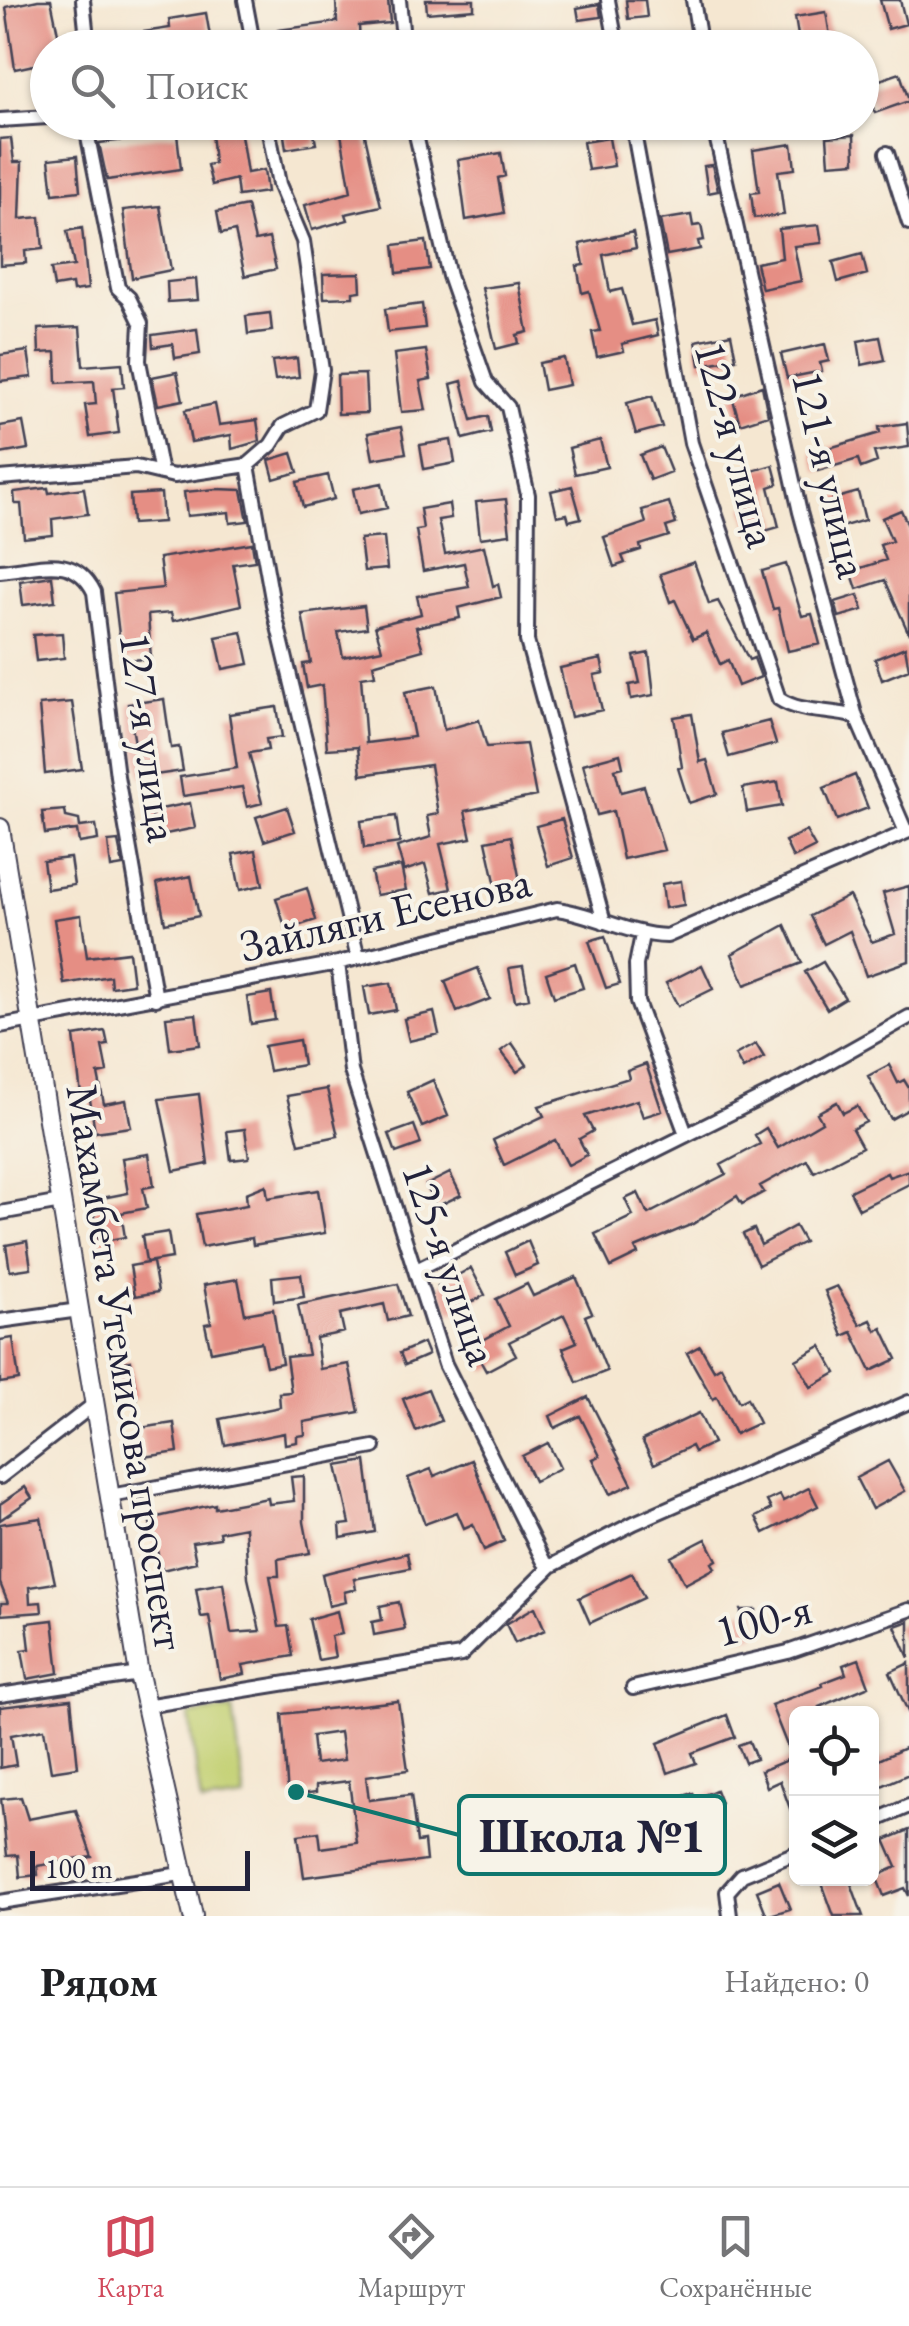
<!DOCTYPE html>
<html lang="ru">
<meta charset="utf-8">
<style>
:root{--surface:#fff;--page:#f6f6f6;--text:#202124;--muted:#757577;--line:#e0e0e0;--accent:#d1495b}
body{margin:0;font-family:"EB Garamond",serif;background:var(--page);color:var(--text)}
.controls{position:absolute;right:30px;bottom:30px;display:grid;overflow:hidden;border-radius:15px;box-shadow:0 2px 8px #0004}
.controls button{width:90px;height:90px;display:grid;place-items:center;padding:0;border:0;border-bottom:2px solid var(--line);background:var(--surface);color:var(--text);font:50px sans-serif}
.scale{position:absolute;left:30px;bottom:25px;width:220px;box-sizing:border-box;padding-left:10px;border:5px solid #22223b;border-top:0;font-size:28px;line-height:35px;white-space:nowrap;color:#22223b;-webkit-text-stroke:8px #f7f3e8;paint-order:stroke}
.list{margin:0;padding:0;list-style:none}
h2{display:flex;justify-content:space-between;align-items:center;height:130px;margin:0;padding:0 40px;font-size:42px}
h2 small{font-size:32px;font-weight:400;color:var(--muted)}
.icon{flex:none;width:55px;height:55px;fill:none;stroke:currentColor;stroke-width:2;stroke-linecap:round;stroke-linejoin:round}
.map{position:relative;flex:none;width:909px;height:1916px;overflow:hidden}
.search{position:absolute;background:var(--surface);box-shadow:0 2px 8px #0004;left:30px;right:30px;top:30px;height:110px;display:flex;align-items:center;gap:25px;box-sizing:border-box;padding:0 35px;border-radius:55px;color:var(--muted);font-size:38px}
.sheet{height:270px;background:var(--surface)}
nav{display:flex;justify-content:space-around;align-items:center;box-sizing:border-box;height:140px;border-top:2px solid var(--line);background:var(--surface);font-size:28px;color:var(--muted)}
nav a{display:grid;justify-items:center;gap:5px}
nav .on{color:var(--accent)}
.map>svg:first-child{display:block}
</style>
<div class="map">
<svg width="909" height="1916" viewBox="0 0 909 1916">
<rect width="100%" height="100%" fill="#f7f3e8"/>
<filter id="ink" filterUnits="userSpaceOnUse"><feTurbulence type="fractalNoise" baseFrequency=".01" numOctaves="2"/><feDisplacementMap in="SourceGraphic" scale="20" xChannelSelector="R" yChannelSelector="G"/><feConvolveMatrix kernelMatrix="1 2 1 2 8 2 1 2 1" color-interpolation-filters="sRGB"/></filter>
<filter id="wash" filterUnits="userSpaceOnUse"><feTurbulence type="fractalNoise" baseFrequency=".0048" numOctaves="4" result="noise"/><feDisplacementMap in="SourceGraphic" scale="40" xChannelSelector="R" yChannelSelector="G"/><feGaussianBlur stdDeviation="2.25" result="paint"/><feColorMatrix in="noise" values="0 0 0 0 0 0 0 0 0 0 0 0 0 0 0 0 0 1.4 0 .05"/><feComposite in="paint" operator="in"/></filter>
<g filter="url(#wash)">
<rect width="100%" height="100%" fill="#f5e7d1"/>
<!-- green -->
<path fill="#c3d072" stroke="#727956" stroke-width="2.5" d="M233,1709L245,1799L201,1804L189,1715Z"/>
<g id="blocks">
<!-- building -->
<path fill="#e58e84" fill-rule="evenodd" d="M38,0H51L61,48H48V62L15,69L6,7Z
M336,0H388L390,23L359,26L360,43L281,48L278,30L337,22Z
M426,0H474V9L427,13Z
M626,0H645L647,17L628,19Z
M880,0H900L906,24L888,29Z
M599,4L601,17L579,20L577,8Z
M826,12L832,48H800L795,17Z
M206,13L212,48H132L130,34L170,28L169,19Z
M900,73L909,101L875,113L865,85Z
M210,122H239L247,173L264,170L267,192L238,196L236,179L212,185L207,165L214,163Z
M282,122H312L316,144L286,149Z
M339,122H362L381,206L346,214L348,220L312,230L305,205L351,192Z
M453,122H511V127L457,140Z
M177,134L181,169L107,180L99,143Z
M854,135L855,162L829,164L827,137Z
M11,138L14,162H22L20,219L40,217L43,249L25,251L26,263L0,265V139Z
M609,138L614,166L588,170L583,142Z
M792,144L795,169L778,171L784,215L754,218L751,193L759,192L753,150Z
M501,153L505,176L498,178L504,213L466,220L458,160Z
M77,156L80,191L53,194L49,159Z
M712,165L718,191L708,193L704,166Z
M160,206L171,270L132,278L123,210Z
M247,206L255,241L269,238L276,269L245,276L235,231L221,234L217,212Z
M691,215L693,226L701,225L704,240L698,241L700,249L667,255L660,220Z
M819,225L822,243L794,246L801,281L762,289L756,263L782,258L779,229Z
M82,228L88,289L73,291L72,284L54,287L51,269L74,266L67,231Z
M633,232L636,248L603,255L610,292L622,289L632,325L655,320L658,335L622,344L624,351L597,357L592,332L600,331L589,291L582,293L577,266L584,265L580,244Z
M426,241L430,269L397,273L394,245Z
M862,254L867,274L838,282L833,262Z
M360,273L361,291L353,292V297L324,298L323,274Z
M196,279L198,300L168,302L167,282Z
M519,283L528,332L517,335L519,343L496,349L482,288Z
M422,304L425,328L388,332L385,309Z
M270,313L272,331L248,334L246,316Z
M80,327L83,366L122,363L124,387L113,388L119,433L90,437L85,405L96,404L94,381L57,383L56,352L39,353L38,329Z
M197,329L200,354L175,358L173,344L153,347L152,335Z
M731,334L736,359L700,365L696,341Z
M880,337L885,360L862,365L858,341Z
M825,344L829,361L820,363L822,371L787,378L781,354Z
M426,350L431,379L420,381L426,410L401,412L394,354Z
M28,351L32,377L0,381V355Z
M297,358L299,377L275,380L272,361Z
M564,358L569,385L544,390L539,363Z
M177,372L183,400L158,405L152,377Z
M365,374L367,413L338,414L337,375Z
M462,381L472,420L488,416L491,432L463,439L451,384Z
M762,386L768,415L740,424L732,396Z
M652,396L662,427L636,434L627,403Z
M215,404L219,425L257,420L260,441L232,449L231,435L191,442L185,410Z
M23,422L28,449L0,454V426Z
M907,423L909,447L874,452L877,462L861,468L858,459L818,471L812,453L880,433L879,427Z
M401,427L406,453L373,459L368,433Z
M451,440L455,463L424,469L420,445Z
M600,440L607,467L575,474L569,448Z
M661,447L671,472L650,480L640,455Z
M292,453L298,472L274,479L269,460Z
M773,465L778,484L769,487L779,527L751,535L744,507L750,505L741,474Z
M328,475L334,499L303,507L297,482Z
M382,483L387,508L358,514L353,489Z
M572,486L581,518L569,521L567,514L557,516L551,491Z
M48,488L49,493L84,488L88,514L52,519L53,535L24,538L21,504H15L14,492Z
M216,489L242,490L248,521L230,523L229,512L187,516L184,492Z
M858,492L865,520L841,527L833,499Z
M161,493L163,522L132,524L130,495Z
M506,499L510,534L480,538L476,502Z
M669,502L676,524L666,527L669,536L640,545L641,550L622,556L625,563L614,567L604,537L646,523L642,510Z
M449,504L451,518L438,520L445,554L484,546L493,586L498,584L501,597L458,608L460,618L416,627L423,650L373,664L375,675L361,677L366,743L414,737L405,692L436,686L444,730L479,720L487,747L526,744L536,796L465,811L471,838L440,844L451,889L433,893L425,864L404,871L397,847L431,837L427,816L438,814L430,765L361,775L358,747L327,749L322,685L307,688L303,664L311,663L302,614L364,606L367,628L338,632L343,657L382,649L375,626L421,614L417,596L469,587L464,563L423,571L416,530L423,529L420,509Z
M901,510L909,528V634L885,580L857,589L851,571L886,560L880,545L892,541L882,518Z
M384,537L387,569L364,571L360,539Z
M252,543L255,561L233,564L241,605L173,621L171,613L148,615L151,659L122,660L114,593L163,588L159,558Z
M694,562L709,604L718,601L749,660L754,658L761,677L738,686L728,660L720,664L706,633L693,639L675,600L670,602L660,574Z
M786,564L802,616L812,614L820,644L788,651L778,608L773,609L762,571Z
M52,576L55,601L23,605L20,581Z
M858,595L863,610L839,617L835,602Z
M242,632L249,664L223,669L216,637Z
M62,633L64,658L36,661L33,635Z
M905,647L909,669L882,680L875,659Z
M649,653L654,695L631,699L629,685L640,683L634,656Z
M601,659L604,673L594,675L602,710L571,717L560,668Z
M164,699L171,748L179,747L183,771L141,777L128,704Z
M72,702L82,769L45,774L39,705Z
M277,707L282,737L266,739L268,750L249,753L262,803L247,807L242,787L183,796L180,777L237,768L229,714Z
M692,714L700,762L707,760L717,794L689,803L678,768L682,767L674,717Z
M769,721L776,744L729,757L722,733Z
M620,754L623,767L615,769L621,792L644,786L664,850L623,859L613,811L597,815L583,764Z
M855,775L868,808L837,820L824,788Z
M778,782L782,806L747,812L743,788Z
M190,803L195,828L156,836L151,811Z
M287,807L295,831L264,841L256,817Z
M65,810L66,817L79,820L80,827L96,825L98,840L79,843L77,830L45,834L42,812Z
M396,816L400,843L364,848L361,821Z
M562,819L573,858L548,866L536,826Z
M806,831L815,847L793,858L785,841Z
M511,836L520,881L496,886L486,841Z
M118,841L123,866L111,868L108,842Z
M256,850L263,885L240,890L233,854Z
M70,858L74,885L47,889L43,861Z
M401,866L406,890L376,895L371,872Z
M191,876L199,916L165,923L157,883Z
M681,881L684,905L665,908L662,884Z
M909,886V961L866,976L850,931L824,944L810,916L849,896L872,942L895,934L883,893Z
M307,888L316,920L286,930L276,898Z
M81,915L87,957L129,952L133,984L111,987L110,976L64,984L54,919Z
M785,925L802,963L745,985L732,954Z
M605,936L620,984L606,988L589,941Z
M823,962L845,998L827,1009L805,972Z
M575,963L583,988L554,997L546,973Z
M702,965L713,989L678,1006L666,983Z
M523,966L529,998L515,1001L509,968Z
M478,968L490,999L457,1012L445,981Z
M391,983L396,1010L369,1015L364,987Z
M271,993L275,1020L251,1024L247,997Z
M434,1012L439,1034L409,1041L404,1019Z
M196,1014L200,1045L170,1049L166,1017Z
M105,1031L108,1045L102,1046L107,1072L98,1074L104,1104L126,1100L131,1127L95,1132L89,1093L81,1095L74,1036Z
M299,1040L303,1065L269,1071L264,1046Z
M512,1043L527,1065L517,1072L501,1051Z
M756,1044L764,1057L743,1069L735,1055Z
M646,1064L662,1111L643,1117L637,1100L585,1116L593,1131L579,1139L587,1155L568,1165L555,1140L504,1165L493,1140L544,1116L539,1106L629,1078L627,1071Z
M889,1065L898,1083L904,1080L909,1088V1109L891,1119L868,1076Z
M433,1080L448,1116L422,1127L407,1092Z
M327,1089L338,1136L299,1144L287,1096Z
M199,1094L208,1164L174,1171L159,1099Z
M837,1102L843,1113L857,1106L866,1122L852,1129L862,1147L814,1172L807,1160L760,1186L764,1192L742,1204L737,1196L693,1224L635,1248L638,1254L611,1267L595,1234L633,1216L625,1199L638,1193L648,1214L726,1174L721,1165L760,1144L755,1135L766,1128L778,1148L822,1122L817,1113Z
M414,1125L421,1144L396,1153L389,1134Z
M245,1129L249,1158L231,1160L227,1131Z
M149,1154L154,1186L143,1188L147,1208L121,1213L125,1237L99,1242L92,1200L128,1193L122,1158Z
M909,1170V1184L859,1209L850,1191L887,1173L889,1177Z
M450,1173L461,1195L436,1207L426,1185Z
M266,1185L268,1198L318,1190L325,1233L253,1245L252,1238L202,1247L196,1214L247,1205L246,1193Z
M795,1226L804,1242L758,1265L743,1234L754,1229L761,1245Z
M168,1232L172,1258L146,1262L142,1236Z
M27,1241L31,1268L10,1271L6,1245Z
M528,1241L538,1265L515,1275L505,1252Z
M153,1262L158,1292L135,1296L130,1266Z
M471,1268L485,1295L452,1313L438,1286Z
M301,1274L304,1297L274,1301L272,1277Z
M576,1277L592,1313L585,1316L607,1371L577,1383L563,1348L577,1342L564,1315L509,1342L516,1355L486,1371L472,1346L509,1326L496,1299L527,1284L533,1296Z
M238,1279L245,1314L273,1309L282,1363L266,1366L261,1342L211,1352L205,1324L211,1323L204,1285Z
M398,1284L408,1316L388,1321L384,1304L340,1314L344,1332L316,1338L320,1369L349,1364L359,1412L304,1422L305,1435L297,1436V1442L285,1444L284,1433L225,1445L220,1419L280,1407L279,1393L291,1392L286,1357L308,1355L298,1305Z
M837,1286L860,1325L871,1320L876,1331L882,1328L897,1359L871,1371L852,1332L843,1336L825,1291Z
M13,1338L19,1380L0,1383V1340Z
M423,1343L428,1355L405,1365L400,1353Z
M700,1346L714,1370L721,1366L739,1402L747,1398L759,1423L735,1434L717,1397L713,1399L687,1353Z
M821,1346L836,1373L811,1387L796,1360Z
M131,1361L137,1399L118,1401L112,1364Z
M428,1389L441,1421L416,1431L403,1399Z
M588,1397L632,1484L610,1494L593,1459L600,1456L580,1416L555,1428L550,1416Z
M699,1413L713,1443L694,1452L691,1446L654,1464L642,1440Z
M174,1423L178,1452L144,1457L140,1428Z
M548,1443L560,1468L534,1481L522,1456Z
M472,1460L504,1541L484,1550L473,1524L464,1528L457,1512L425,1524L408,1478L431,1469L434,1476Z
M366,1461L375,1532L341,1538L340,1525L350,1524L337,1466Z
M888,1461L905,1491L872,1509L856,1478Z
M304,1476V1522L310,1553L278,1559L279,1576H270L279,1627L288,1626L293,1656L243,1665L245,1674L220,1679L209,1616L201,1617L196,1588L223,1583L231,1633L260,1631L248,1578L245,1527L219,1532L220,1538L192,1542L196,1562L162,1570L149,1519L215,1504V1508L268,1498L269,1504L294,1501L291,1477Z
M25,1487L32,1498L0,1520V1504Z
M809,1488L818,1506L764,1533L756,1517L771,1509L767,1501L780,1495L783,1501Z
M41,1518L55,1583L29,1587L30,1603L41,1602L42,1612L1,1615V1603H8L0,1583V1524Z
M706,1539L717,1560L712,1563L715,1568L685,1584L671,1557Z
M407,1553L410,1568L354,1579L356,1589L344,1592L346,1602L329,1606L322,1574Z
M632,1573L644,1598L590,1623L579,1598Z
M399,1602L405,1629L374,1635L372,1622L382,1620L380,1606Z
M535,1607L545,1630L515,1643L506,1624Z
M741,1610H756L755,1636H741Z
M337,1611L342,1634L331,1636L335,1657L318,1660L309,1619Z
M53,1620L59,1673L27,1679L22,1650L30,1649L27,1623Z
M909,1621V1658L895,1626Z
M859,1659L869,1686L819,1707L822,1714H796L795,1822L780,1781L767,1787L761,1771L792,1758L771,1705L823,1686L822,1683L846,1674L843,1665Z
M909,1663V1714L890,1672Z
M71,1699L78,1767L51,1771L44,1729L11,1735L16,1765L0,1768V1707Z
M398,1701L408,1770L366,1776L369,1800L411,1795L417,1842L424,1841L426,1861L304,1877L298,1835L319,1832L321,1848L357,1843L349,1781L316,1785V1792L288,1796L282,1714ZM340,1732L344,1760L315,1764L312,1736Z
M727,1715L735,1737L692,1753L696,1763L668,1773L658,1743Z
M749,1741L756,1759L745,1763L738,1745Z
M909,1746V1774L875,1789L872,1763Z
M716,1790L721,1803L682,1817L676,1798L693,1793L695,1799Z
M21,1797L28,1819L76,1810L92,1857L37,1866L38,1875L20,1877L18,1855L7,1856L1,1799Z
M909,1830V1896L905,1888L884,1896L876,1876L897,1867L885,1840Z
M820,1878H849L863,1916H834Z
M779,1882L790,1909L767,1916L757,1891Z"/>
</g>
</g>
<g filter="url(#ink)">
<use href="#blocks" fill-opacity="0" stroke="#424052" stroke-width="2.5"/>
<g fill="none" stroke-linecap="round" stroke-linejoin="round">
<!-- minor casing -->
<g stroke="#424052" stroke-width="18">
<path id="minor" d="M83,0L88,48
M245,0L254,48
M399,0L404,48
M608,0L617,48
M693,0L701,48
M0,120L48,117
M85,122L118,288L129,298L141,323L139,361L161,473
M413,122L449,276L486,382L508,407L528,495L527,641L604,922
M632,122L691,443L779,699C802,714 829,709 856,717
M713,122L800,512L856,717L906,832
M887,153L909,223
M248,465L274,610L358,958
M248,465L271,445L283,426L316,410L322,370L303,241L279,184L267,122
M0,478L136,467L174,476L248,465
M0,571C39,568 74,552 94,592L117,776L156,999
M642,935L636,965L637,1002L686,1134
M338,963L351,1071L445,1364L544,1562L551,1566
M0,1026L338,963L557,909C595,914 628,935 667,936L909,831
M0,1213L61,1202
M418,1269L797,1080L909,1017
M0,1321L79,1310
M0,1477L93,1405
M110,1496L374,1447
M633,1688L788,1652L909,1610
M0,1695L139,1674
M145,1706L461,1655L551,1566L634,1523L909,1402
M872,1822L909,1806
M0,1902L181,1874
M730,1916L727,1892L742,1875L796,1853"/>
</g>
<!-- tertiary casing -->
<g stroke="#424052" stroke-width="22">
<path id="tertiary" d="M0,828L139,1674L193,1916"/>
</g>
<!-- minor -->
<use href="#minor" stroke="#fff" stroke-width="12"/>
<!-- tertiary -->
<use href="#tertiary" stroke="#fff" stroke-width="18"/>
</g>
</g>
<g text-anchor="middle" stroke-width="8" stroke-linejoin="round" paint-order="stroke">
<!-- street labels -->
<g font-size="45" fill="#22223b" stroke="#f7f3e8">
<text transform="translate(737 444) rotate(75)" y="16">122-я улица</text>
<text transform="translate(831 474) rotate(77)" y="16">121-я улица</text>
<text transform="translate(150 737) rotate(82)" y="16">127-я улица</text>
<text transform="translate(385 913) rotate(-13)" y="16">Зайляги Есенова</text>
<text transform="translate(451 1263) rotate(71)" y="16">125-я улица</text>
<text transform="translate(127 1367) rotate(81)" y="16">Махамбета Утемисова проспект</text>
<text transform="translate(763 1619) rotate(-15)" y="16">100-я</text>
</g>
</g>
<!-- callouts -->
<path fill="none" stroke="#0f766e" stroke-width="4" d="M296 1792L459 1835"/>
<circle fill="#0f766e" stroke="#f7f3e8" stroke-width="4" cx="296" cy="1792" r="10"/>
<rect fill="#f7f3e8" stroke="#0f766e" stroke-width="4" x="459" y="1796" width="266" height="78" rx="10"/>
<g font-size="48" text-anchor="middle" font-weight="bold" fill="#22223b">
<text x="592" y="1852">Школа №1</text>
</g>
</svg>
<div class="controls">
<button><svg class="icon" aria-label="locate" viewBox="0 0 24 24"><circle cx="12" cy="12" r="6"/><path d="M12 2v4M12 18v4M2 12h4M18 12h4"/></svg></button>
<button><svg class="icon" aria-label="layers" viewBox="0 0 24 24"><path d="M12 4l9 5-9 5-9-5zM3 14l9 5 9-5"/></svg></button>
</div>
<div class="scale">100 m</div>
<div class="search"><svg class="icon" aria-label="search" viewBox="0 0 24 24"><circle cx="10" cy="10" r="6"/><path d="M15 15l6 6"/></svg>Поиск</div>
</div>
<section class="sheet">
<h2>Рядом<small>Найдено: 0</small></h2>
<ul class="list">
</ul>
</section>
<nav>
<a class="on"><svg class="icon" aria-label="map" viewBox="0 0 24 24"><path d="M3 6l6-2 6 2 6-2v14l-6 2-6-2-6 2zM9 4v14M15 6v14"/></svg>Карта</a>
<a><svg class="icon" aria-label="directions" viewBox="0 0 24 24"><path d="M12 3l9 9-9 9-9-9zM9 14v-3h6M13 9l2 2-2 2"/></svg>Маршрут</a>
<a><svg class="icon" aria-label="saved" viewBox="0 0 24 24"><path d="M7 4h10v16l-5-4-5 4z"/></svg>Сохранённые</a>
</nav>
